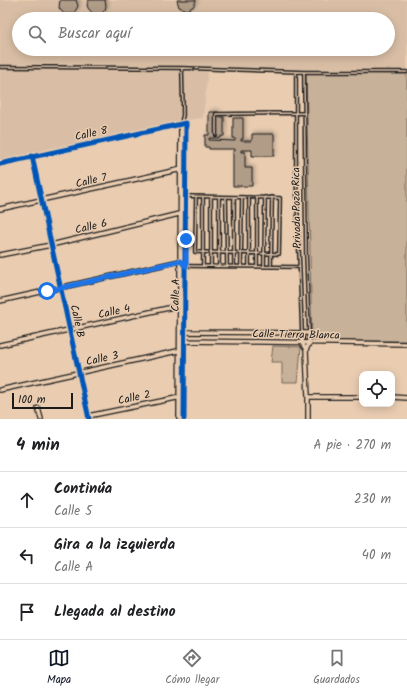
<!DOCTYPE html>
<html lang="es">
<meta charset="utf-8">
<style>
:root{--surface:#fff;--page:#f6f6f6;--text:#202124;--muted:#757577;--line:#e0e0e0;--accent:#111827}
body{margin:0;font-family:Kalam,sans-serif;background:var(--page);color:var(--text)}
.controls{position:absolute;right:12px;bottom:12px;display:grid;overflow:hidden;border-radius:8px;box-shadow:0 2px 10px #0003}
.controls button{width:36px;height:36px;display:grid;place-items:center;padding:0;border:0;border-bottom:1px solid var(--line);background:var(--surface);color:var(--text);font:20px sans-serif}
.scale{position:absolute;left:12px;bottom:10px;width:61px;box-sizing:border-box;padding-left:4px;border:2px solid #1c1c1c;border-top:0;font-size:11px;line-height:14px;white-space:nowrap;color:#1c1c1c;-webkit-text-stroke:3px #eacdb1;paint-order:stroke}
.stop{position:absolute;width:12px;height:12px;margin:-9px;border:3px solid #1a73e8;border-radius:50%;background:#fff}
.stop.end{background:#1a73e8;border-color:#fff;box-shadow:0 1px 4px #0008}
.list{margin:0;padding:0;list-style:none}
h2{display:flex;justify-content:space-between;align-items:center;height:52px;margin:0;padding:0 16px;font-size:17px}
h2 small{font-size:13px;font-weight:400;color:var(--muted)}
.list li{display:grid;grid-template-columns:26px 1fr auto;gap:12px;align-items:center;box-sizing:border-box;height:56px;padding:0 16px;border-top:1px solid var(--line)}
.list b{display:block;font-size:15px;white-space:nowrap}
.list p{margin:0;font-size:13px;white-space:nowrap;color:var(--muted)}
.list em{font-size:13px;font-style:normal;color:var(--muted)}
.icon{flex:none;width:22px;height:22px;fill:none;stroke:currentColor;stroke-width:2;stroke-linecap:round;stroke-linejoin:round}
.map{position:relative;flex:none;width:407px;height:419px;overflow:hidden}
.search{position:absolute;background:var(--surface);box-shadow:0 2px 10px #0003;left:12px;right:12px;top:12px;height:44px;display:flex;align-items:center;gap:10px;box-sizing:border-box;padding:0 14px;border-radius:22px;color:var(--muted);font-size:15px}
.sheet{height:220px;background:var(--surface)}
nav{display:flex;justify-content:space-around;align-items:center;box-sizing:border-box;height:56px;border-top:1px solid var(--line);background:var(--surface);font-size:11px;color:var(--muted)}
nav a{display:grid;justify-items:center;gap:2px}
nav .on{color:var(--accent)}
.map>svg:first-child{display:block}
</style>
<div class="map">
<svg width="407" height="419" viewBox="0 0 407 419">
<defs>
<filter id="shadow"><feDropShadow dx="2" dy="-2" stdDeviation="2" flood-color="#0004"/></filter>
</defs>
<rect width="100%" height="100%" fill="#eacdb1"/>
<filter id="ink" filterUnits="userSpaceOnUse"><feTurbulence type="fractalNoise" baseFrequency=".025" numOctaves="2"/><feDisplacementMap in="SourceGraphic" scale="8" xChannelSelector="R" yChannelSelector="G"/><feConvolveMatrix kernelMatrix="1 2 1 2 8 2 1 2 1" color-interpolation-filters="sRGB"/></filter>
<g filter="url(#ink)">
<!-- built -->
<path fill="#d9bea5" fill-rule="evenodd" d="M0,0H407V74L208,70L203,118L179,121L0,160ZM19,19H388V49H19Z"/>
<!-- green -->
<path fill="#c8b199" stroke="#72665a" d="M306,73L407,74V341H312Z
M273,346L301,347L298,382H282V362H271Z"/>
<!-- building -->
<path fill="#b19c88" stroke="#1c1c1c" filter="url(#shadow)" d="M60,0H76L78,6L76,10L72,14H64L59,8Z
M89,0H105L106,6L105,10L101,14H93L88,8L87,5Z
M177,0H196V1L193,7L186,10L179,7Z
M209,112H218V117H224V136H221V138H209V140L235,141V138H233V118H243V139H241V141H252V134H274V156H252V150H241V152H245V168H252V186H233V151H235V149H209V147H205V135H209Z"/>
<g fill="none" stroke-linecap="round" stroke-linejoin="round">
<!-- service casing -->
<g stroke="#1c1c1c" stroke-width="4.5">
<path id="service" d="M0,67L182,68L304,72H407
M296,72V169L302,332
M304,72L306,253L309,333
M181,123L183,115L182,68
M216,135V114L304,113
M181,196L280,198L279,254L195,252L196,197
M203,197V266
M226,197L227,266
M211,265V197
M219,265V197
M271,265L272,197
M187,266L299,267
M234,266V197
M241,266L242,197
M249,266V197
M257,266V197
M264,266L265,197"/>
</g>
<!-- minor casing -->
<g stroke="#1c1c1c" stroke-width="6">
<path id="minor" d="M32,156L89,419
M0,164L186,123L184,419
M0,209L182,169
M0,255L51,245L183,213
M0,301L180,261L186,266
M182,332L309,333V344L306,350L308,397V419
M302,333V343L306,350
M184,341L407,344
M0,345L182,305
M0,390L182,350
M308,397H362
M392,397L407,398
M38,408L41,419
M88,416L181,397
M179,419L181,123"/>
</g>
<!-- service -->
<use href="#service" stroke="#eacdb1" stroke-width="1.5"/>
<!-- minor -->
<use href="#minor" stroke="#eacdb1" stroke-width="3.5"/>
<!-- cycleway casing -->
<g stroke="#eacdb1" stroke-width="8">
<path id="cycleway" d="M32,156L89,419
M0,164L186,123L184,419"/>
</g>
<!-- cycleway -->
<use href="#cycleway" stroke="#0057b8" stroke-width="5"/>
</g>
</g>
<g fill="none" stroke-linecap="round" stroke-linejoin="round" filter="url(#ink)">
<!-- route -->
<path stroke="#1a73e8" stroke-width="5" d="M47,291L180,261L186,266V239"/>
</g>
<g text-anchor="middle" stroke-width="3" stroke-linejoin="round" paint-order="stroke">
<!-- street labels -->
<g font-size="11" fill="#1c1c1c" stroke="#eacdb1">
<text transform="translate(91 133) rotate(-12)" y="4">Calle 8</text>
<text transform="translate(91 180) rotate(-13)" y="4">Calle 7</text>
<text transform="translate(296 208) rotate(-91)" y="4">Privada Poza Rica</text>
<text transform="translate(91 226) rotate(-13)" y="4">Calle 6</text>
<text transform="translate(175 295) rotate(-89)" y="4">Calle A</text>
<text transform="translate(114 311) rotate(-12)" y="4">Calle 4</text>
<text transform="translate(78 321) rotate(78)" y="4">Calle B</text>
<text transform="translate(296 334) rotate(1)" y="4">Calle Tierra Blanca</text>
<text transform="translate(102 358) rotate(-12)" y="4">Calle 3</text>
<text transform="translate(134 397) rotate(-12)" y="4">Calle 2</text>
</g>
</g>
</svg>
<div class="controls">
<button><svg class="icon" aria-label="locate" viewBox="0 0 24 24"><circle cx="12" cy="12" r="6"/><path d="M12 2v4M12 18v4M2 12h4M18 12h4"/></svg></button>
</div>
<div class="scale">100 m</div>
<div class="stop" style="left:47px;top:291px"></div>
<div class="stop end" style="left:186px;top:239px"></div>
<div class="search"><svg class="icon" aria-label="search" viewBox="0 0 24 24"><circle cx="10" cy="10" r="6"/><path d="M15 15l6 6"/></svg>Buscar aquí</div>
</div>
<section class="sheet">
<h2>4 min<small>A pie · 270 m</small></h2>
<ul class="list">
<li><svg class="icon" aria-label="ahead" viewBox="0 0 24 24"><path d="M12 20V5M6 11l6-6 6 6"/></svg><div><b>Continúa</b><p>Calle 5</p></div><em>230 m</em></li>
<li><svg class="icon" aria-label="left" viewBox="0 0 24 24"><path d="M17 20v-9H6M10 6l-5 5 5 5"/></svg><div><b>Gira a la izquierda</b><p>Calle A</p></div><em>40 m</em></li>
<li><svg class="icon" aria-label="arrive" viewBox="0 0 24 24"><path d="M6 21V4h12l-3 4 3 4H6"/></svg><div><b>Llegada al destino</b></div></li>
</ul>
</section>
<nav>
<a class="on"><svg class="icon" aria-label="map" viewBox="0 0 24 24"><path d="M3 6l6-2 6 2 6-2v14l-6 2-6-2-6 2zM9 4v14M15 6v14"/></svg>Mapa</a>
<a><svg class="icon" aria-label="directions" viewBox="0 0 24 24"><path d="M12 3l9 9-9 9-9-9zM9 14v-3h6M13 9l2 2-2 2"/></svg>Cómo llegar</a>
<a><svg class="icon" aria-label="saved" viewBox="0 0 24 24"><path d="M7 4h10v16l-5-4-5 4z"/></svg>Guardados</a>
</nav>
